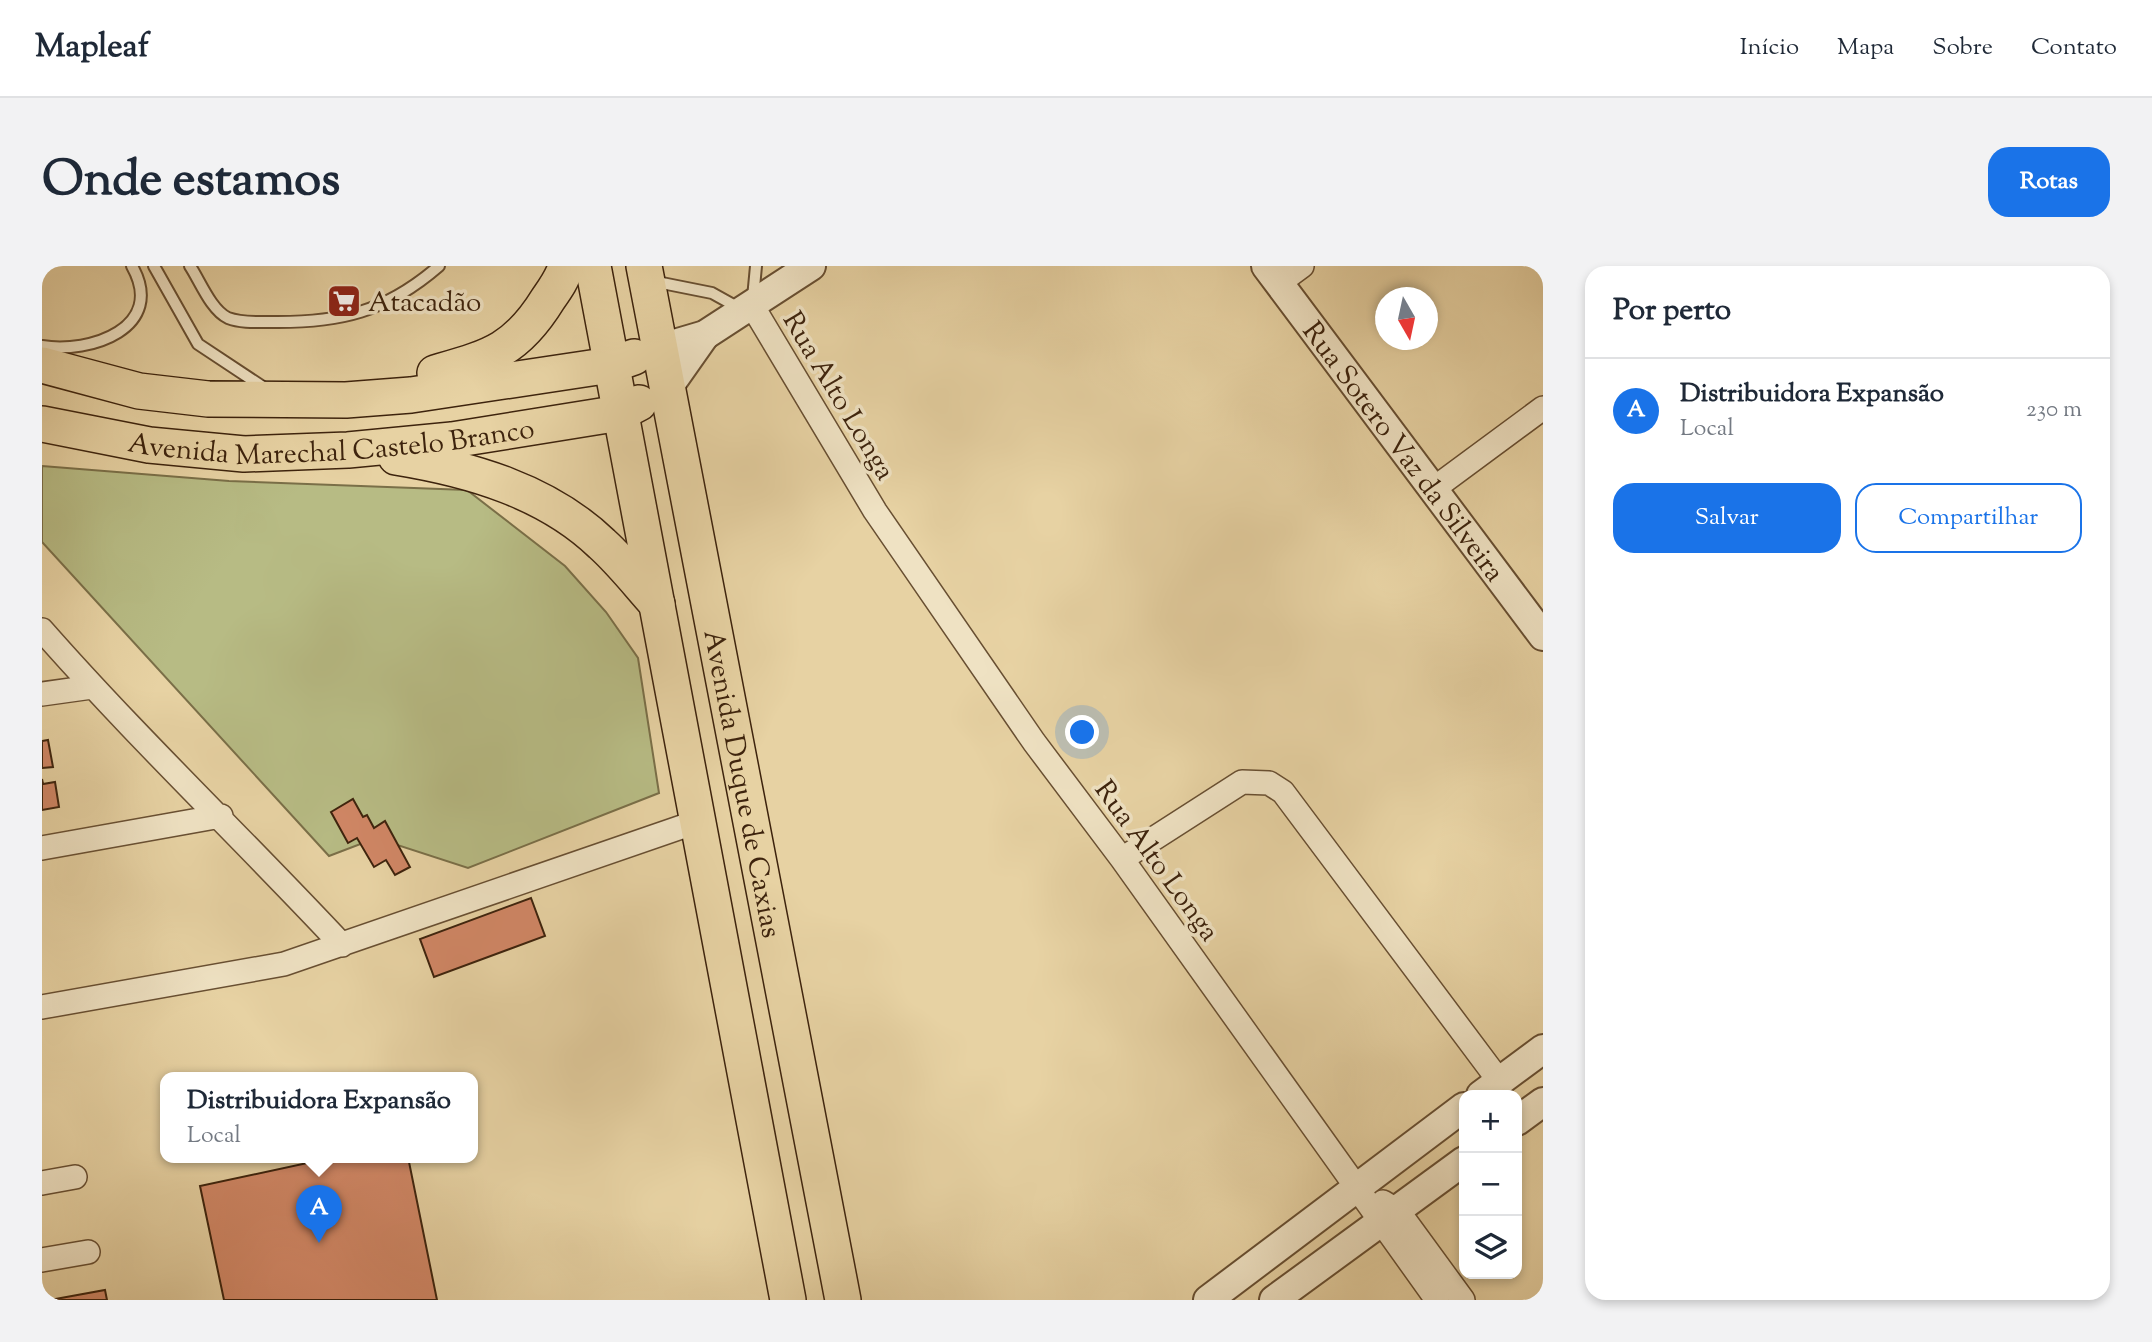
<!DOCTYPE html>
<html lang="pt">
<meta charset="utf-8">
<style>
:root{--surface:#fff;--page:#f2f2f3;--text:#1f2937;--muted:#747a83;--line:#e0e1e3;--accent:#1a73e8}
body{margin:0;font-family:"Sorts Mill Goudy",serif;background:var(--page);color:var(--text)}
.controls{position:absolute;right:21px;bottom:21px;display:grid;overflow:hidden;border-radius:14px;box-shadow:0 4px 10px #0003}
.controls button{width:63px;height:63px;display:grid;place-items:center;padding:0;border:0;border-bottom:2px solid var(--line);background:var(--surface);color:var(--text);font:35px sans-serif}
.compass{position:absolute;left:1333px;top:21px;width:63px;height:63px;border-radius:50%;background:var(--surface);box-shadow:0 4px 10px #0003;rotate:171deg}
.you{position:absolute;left:1041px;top:467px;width:24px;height:24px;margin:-18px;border:5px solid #fff;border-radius:50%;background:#1a73e8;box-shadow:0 0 0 10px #1a73e833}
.badge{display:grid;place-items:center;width:46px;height:46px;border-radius:50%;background:var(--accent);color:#fff;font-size:23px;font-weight:700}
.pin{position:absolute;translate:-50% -58px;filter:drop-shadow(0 2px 4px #0008)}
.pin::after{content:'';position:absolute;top:37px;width:24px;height:21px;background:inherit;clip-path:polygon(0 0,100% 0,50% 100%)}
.popup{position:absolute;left:118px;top:806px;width:318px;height:91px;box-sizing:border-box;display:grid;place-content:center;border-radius:14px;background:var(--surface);filter:drop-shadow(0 2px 5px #0005);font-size:23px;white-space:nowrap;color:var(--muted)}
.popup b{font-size:26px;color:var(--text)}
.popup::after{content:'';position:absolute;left:50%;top:100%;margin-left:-14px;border:14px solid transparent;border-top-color:var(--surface)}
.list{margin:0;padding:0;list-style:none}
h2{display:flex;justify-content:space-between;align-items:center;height:91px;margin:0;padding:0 28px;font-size:30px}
h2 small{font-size:23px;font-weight:400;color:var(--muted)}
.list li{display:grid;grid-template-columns:46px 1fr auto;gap:21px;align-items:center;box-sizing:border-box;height:105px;padding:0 28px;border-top:2px solid var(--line)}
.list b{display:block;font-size:26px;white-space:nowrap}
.list p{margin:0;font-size:23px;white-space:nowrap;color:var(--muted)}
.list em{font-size:23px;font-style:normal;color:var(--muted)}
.actions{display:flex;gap:14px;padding:21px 28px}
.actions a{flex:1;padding:16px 0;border:2px solid var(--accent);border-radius:21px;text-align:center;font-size:24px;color:var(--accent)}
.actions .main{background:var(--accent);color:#fff}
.icon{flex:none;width:38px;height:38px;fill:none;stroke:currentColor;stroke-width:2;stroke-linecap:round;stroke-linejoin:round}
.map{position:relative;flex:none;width:1501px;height:1034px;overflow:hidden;border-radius:21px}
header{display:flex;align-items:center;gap:42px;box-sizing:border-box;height:98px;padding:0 35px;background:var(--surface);border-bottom:2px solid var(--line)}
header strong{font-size:33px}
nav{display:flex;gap:38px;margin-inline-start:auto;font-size:24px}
.intro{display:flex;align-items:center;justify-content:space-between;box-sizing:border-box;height:168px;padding:0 42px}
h1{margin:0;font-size:49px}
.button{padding:18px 32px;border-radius:21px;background:var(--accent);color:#fff;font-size:24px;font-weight:700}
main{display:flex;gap:42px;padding:0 42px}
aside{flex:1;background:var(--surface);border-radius:21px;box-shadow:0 4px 10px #0003}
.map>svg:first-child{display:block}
</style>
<header>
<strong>Mapleaf</strong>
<nav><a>Início</a><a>Mapa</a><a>Sobre</a><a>Contato</a></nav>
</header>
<div class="intro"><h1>Onde estamos</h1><a class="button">Rotas</a></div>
<main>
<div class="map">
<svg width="1501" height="1034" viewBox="0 0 1501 1034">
<rect width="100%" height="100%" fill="#e7d2a3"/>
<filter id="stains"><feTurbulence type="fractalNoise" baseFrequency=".00286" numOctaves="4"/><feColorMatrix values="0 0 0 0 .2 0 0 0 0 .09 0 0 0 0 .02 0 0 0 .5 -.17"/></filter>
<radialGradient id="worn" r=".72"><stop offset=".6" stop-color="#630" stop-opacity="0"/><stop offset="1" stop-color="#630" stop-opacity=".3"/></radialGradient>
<!-- green -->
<path fill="#b7bb84" stroke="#7a6f48" stroke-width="2" d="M0,200L187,215L425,224L523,300L564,346L596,392L617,527L426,602L334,572L287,590L0,276Z"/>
<!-- building -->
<path fill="#d18766" stroke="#3d230d" stroke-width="2" d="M6,474L11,501L0,502V475Z
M0,513L1,518L13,516L17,541L0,544Z
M311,533L321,551L325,549L332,562L343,555L368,601L353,609L344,594L332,601L315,572L306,577L289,546Z
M489,632L503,670L392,711L378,673Z
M293,891H366L395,1034H182L158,920Z
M63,1024L65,1034H8Z"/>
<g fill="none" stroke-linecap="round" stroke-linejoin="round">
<!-- service casing -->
<g stroke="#684f32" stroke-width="14">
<path id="service" d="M112,0L156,78L224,123
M148,0C158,15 169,44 186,52C199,57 215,56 229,56C298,57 344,46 397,0
M610,15L670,27L697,42
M711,32L714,0
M0,80C48,88 125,62 90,0"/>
</g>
<!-- minor casing -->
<g stroke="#684f32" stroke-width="26">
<path id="minor" d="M1237,17L1260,0
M711,41L833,245L992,476L1080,593L1395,1034
M1390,224L1501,142
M0,364C96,473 201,573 300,679
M0,428L50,421
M0,582L179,550
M1080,593L1200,516L1227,517L1241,526L1458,816
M0,741L242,698L657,555
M0,917L33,911
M1341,936L1356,945L1421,1034
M0,994L46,986"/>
</g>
<!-- tertiary casing -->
<g stroke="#684f32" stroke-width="32">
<g id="tertiary">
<path id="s1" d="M1224,0L1501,370"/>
<path d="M619,82L663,69L769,0"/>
<path d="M625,123L663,69"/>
<path d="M1439,829L1501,783"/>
<path d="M1475,855L1501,836"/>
<path d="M1166,1034L1422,841"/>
<path d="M1232,1034L1422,895"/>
</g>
</g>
<!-- primary casing -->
<g stroke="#3d230d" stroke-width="38">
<g id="primary">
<path d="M551,0L746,1034"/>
<path id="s2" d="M602,0L801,1034"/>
<path d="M0,99L97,125L166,133L304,134L369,129L569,99L592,91"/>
<path d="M393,107C448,91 474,85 506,33C513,23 521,12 524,0"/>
<path id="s3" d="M0,158L107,179L202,188L306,184L410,174L578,147L597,137"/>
<path d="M354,191C428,203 505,225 560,278C580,296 597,318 615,338"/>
</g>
</g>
<!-- service -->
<use href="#service" stroke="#efe2c3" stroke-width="10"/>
<!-- minor -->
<use href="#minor" stroke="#efe2c3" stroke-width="23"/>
<!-- tertiary -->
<use href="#tertiary" stroke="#efe2c3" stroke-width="28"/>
<!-- primary -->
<use href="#primary" stroke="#e7d2a3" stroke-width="35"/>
</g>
<!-- icons -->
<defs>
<g id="supermarket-square" transform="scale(1.75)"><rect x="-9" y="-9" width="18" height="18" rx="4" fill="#8f2418" stroke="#efe2c3"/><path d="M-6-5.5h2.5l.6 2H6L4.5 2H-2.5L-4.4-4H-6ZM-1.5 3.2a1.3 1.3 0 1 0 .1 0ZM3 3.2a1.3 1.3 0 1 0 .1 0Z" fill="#fff"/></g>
</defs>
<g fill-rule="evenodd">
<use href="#supermarket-square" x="302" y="35"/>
</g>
<g text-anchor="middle" stroke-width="7" stroke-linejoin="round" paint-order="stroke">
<!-- poi labels -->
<g font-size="28" fill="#3d230d" stroke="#efe2c3" text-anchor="start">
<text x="326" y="45">Atacadão</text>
</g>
<!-- street labels -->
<g font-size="28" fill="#3d230d" stroke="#efe2c3">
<text transform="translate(798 129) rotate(59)" y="10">Rua Alto Longa</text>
<text dy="10" stroke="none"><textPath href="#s3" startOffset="292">Avenida Marechal Castelo Branco</textPath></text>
<text dy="10" stroke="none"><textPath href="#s1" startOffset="231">Rua Sotero Vaz da Silveira</textPath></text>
<text dy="10" stroke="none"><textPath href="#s2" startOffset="527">Avenida Duque de Caxias</textPath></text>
<text transform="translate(1116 594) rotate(54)" y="10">Rua Alto Longa</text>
</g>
</g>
<rect width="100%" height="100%" filter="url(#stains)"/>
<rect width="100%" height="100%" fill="url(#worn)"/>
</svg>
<div class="controls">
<button>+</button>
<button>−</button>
<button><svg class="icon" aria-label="layers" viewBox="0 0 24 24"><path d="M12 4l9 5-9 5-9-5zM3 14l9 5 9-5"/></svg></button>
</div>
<svg class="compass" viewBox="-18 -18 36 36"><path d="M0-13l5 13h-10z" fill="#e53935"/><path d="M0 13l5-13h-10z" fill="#747a83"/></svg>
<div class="you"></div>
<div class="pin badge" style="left:277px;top:977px">A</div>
<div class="popup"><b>Distribuidora Expansão</b>Local</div>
</div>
<aside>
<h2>Por perto<small></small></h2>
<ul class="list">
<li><span class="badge">A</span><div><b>Distribuidora Expansão</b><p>Local</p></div><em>230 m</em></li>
</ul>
<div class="actions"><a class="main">Salvar</a><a>Compartilhar</a></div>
</aside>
</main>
